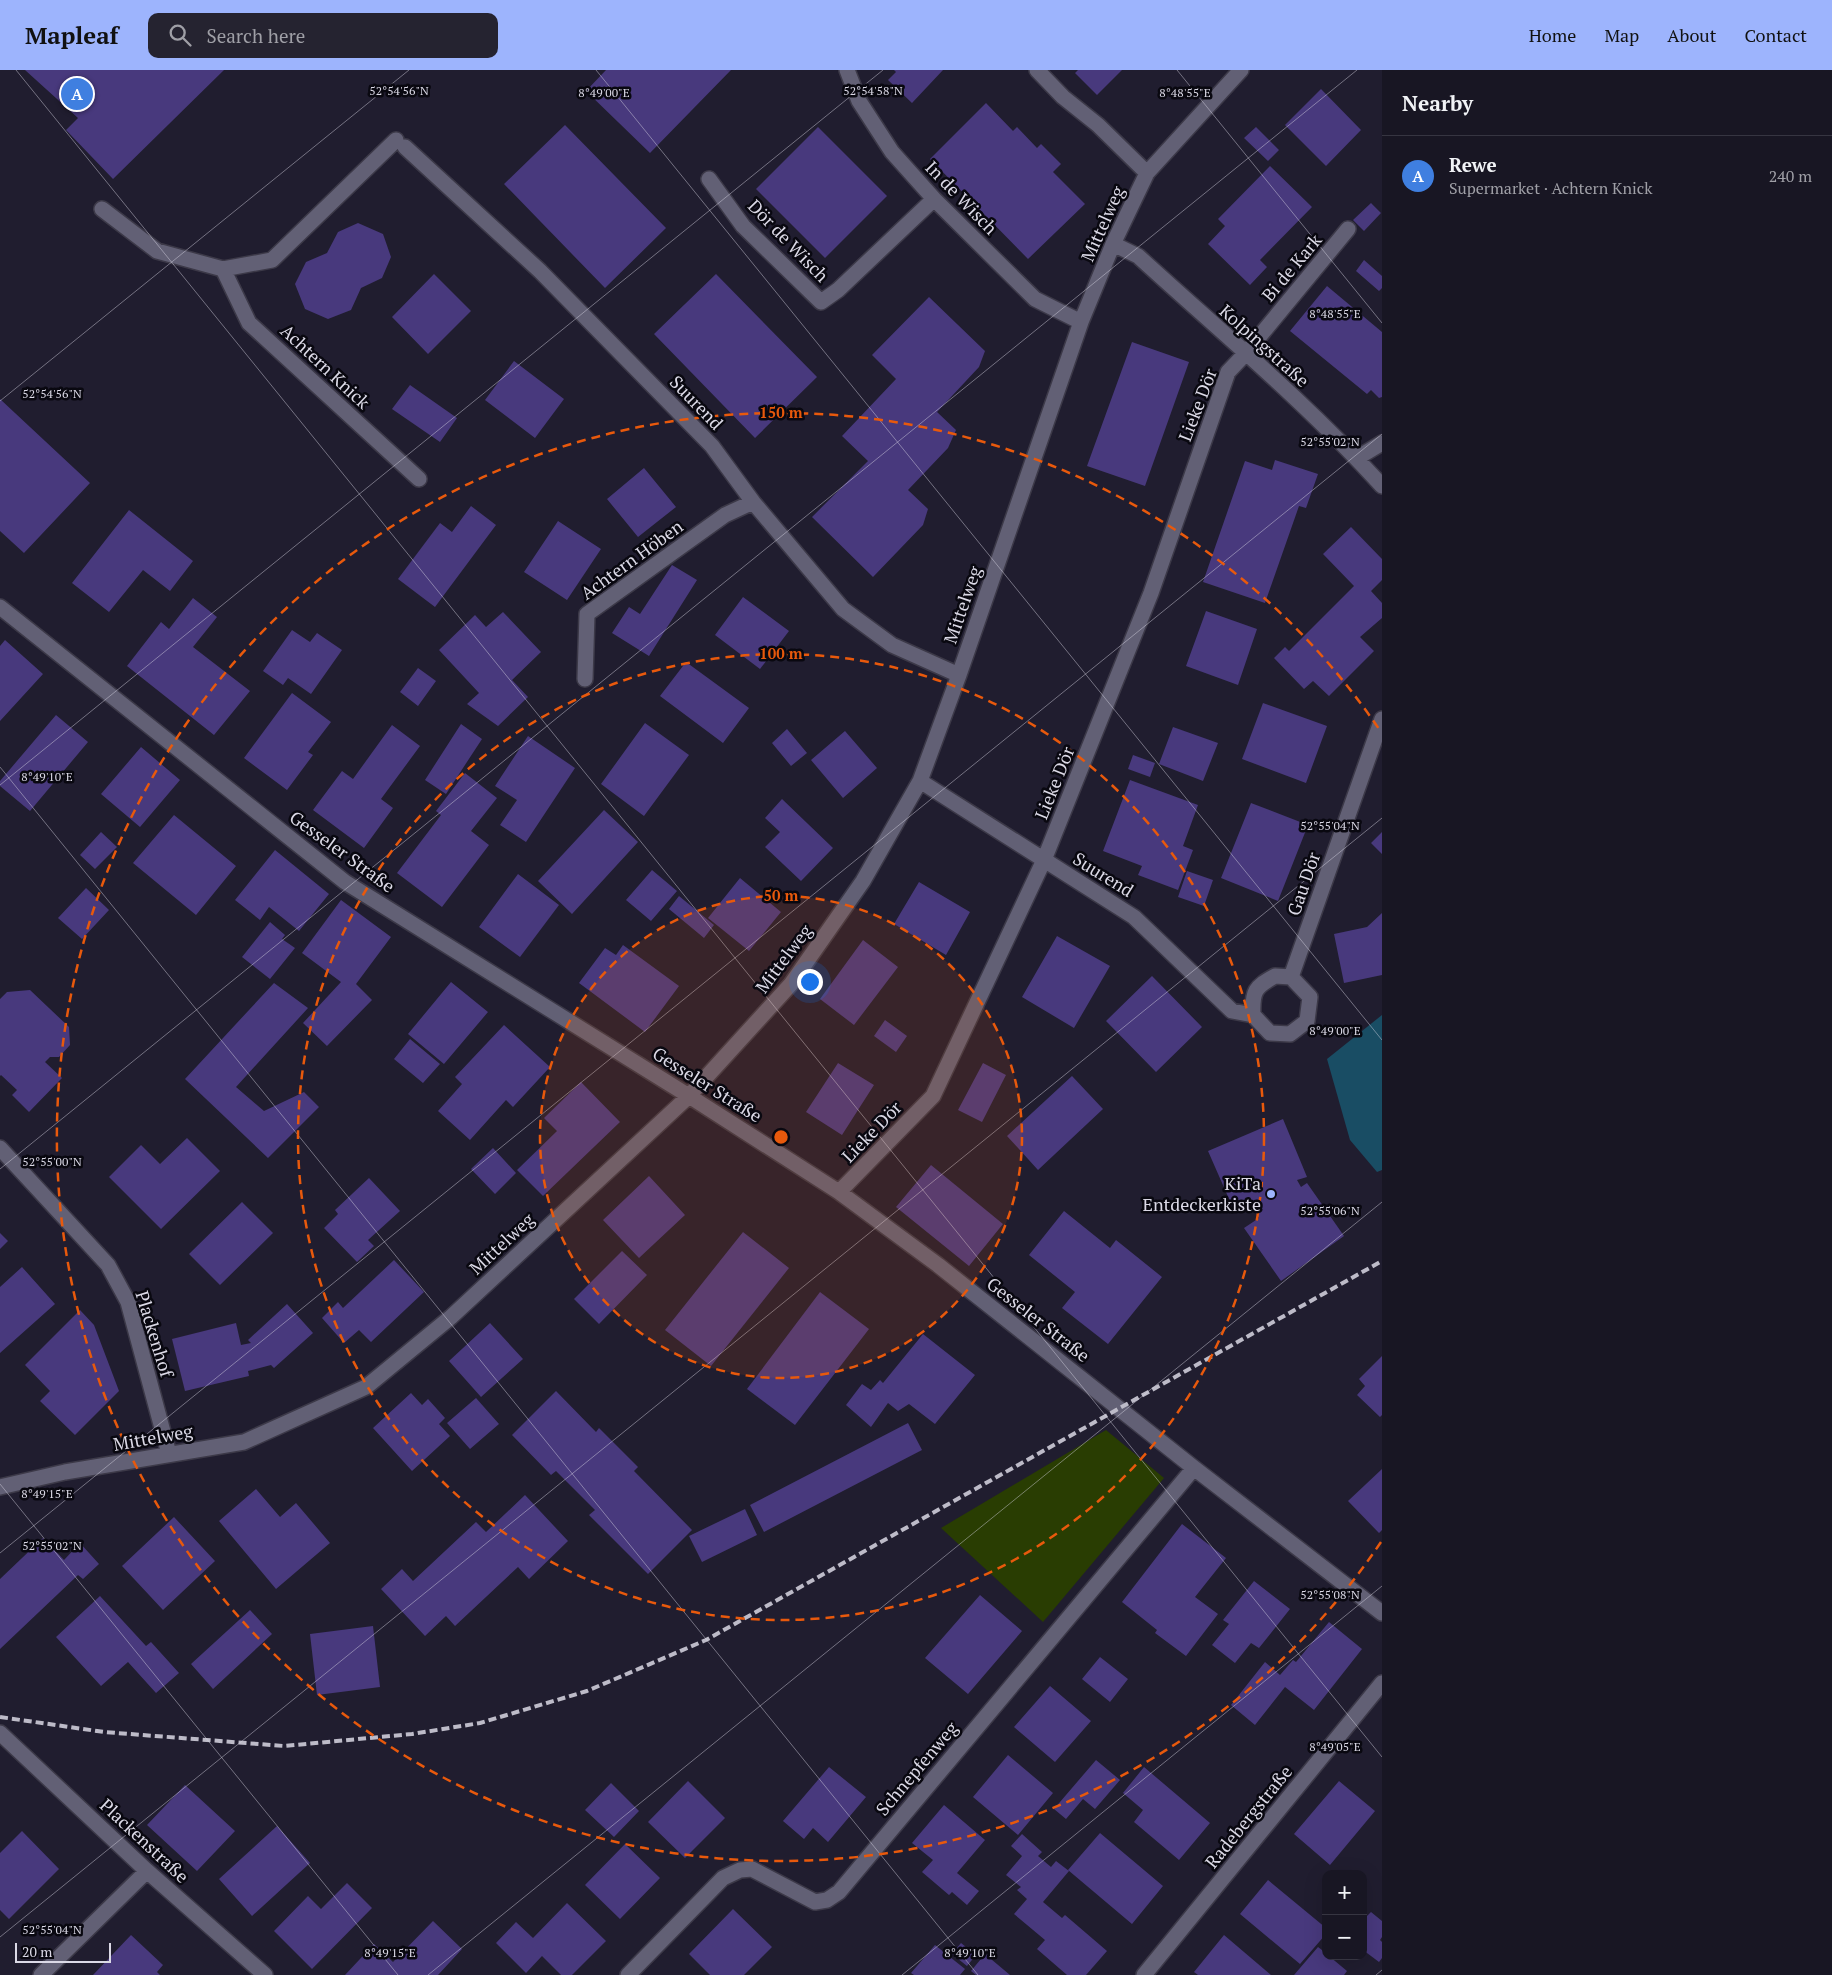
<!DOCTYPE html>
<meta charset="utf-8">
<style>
:root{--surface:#181623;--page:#252330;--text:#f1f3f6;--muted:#9f9fa6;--line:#363541;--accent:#9db4fd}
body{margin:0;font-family:"PT Serif",serif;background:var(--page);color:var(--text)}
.controls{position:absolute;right:15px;bottom:15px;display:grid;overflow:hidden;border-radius:10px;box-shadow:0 5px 20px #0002}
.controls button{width:45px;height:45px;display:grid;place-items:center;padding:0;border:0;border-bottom:1px solid var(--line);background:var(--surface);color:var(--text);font:25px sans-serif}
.scale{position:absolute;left:15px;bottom:12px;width:96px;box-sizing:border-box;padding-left:5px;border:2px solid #dbd9e6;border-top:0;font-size:14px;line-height:18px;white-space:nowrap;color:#dbd9e6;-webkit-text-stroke:4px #090810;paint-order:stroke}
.you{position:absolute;left:809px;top:911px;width:18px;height:18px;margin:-12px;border:4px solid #fff;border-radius:50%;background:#1a73e8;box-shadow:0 0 0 8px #1a73e833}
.badge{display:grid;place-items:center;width:32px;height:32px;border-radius:50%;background:var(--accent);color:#fff;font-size:16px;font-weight:700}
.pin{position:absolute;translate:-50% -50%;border:2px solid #fff;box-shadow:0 1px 5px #0006}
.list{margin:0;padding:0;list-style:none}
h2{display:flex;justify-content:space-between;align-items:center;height:65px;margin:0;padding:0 20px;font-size:21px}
h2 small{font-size:16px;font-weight:400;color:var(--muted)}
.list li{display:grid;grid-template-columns:32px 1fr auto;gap:15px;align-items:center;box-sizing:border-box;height:80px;padding:0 20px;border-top:1px solid var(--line)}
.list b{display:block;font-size:19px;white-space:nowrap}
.list p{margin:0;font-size:16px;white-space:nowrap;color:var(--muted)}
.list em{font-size:16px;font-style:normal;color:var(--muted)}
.icon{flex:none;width:28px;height:28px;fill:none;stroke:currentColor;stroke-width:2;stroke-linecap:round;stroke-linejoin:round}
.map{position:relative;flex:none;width:1382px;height:1905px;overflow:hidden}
header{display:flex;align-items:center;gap:30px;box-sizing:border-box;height:70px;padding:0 25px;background:var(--accent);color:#111}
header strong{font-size:24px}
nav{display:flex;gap:28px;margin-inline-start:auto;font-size:18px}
.search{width:350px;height:45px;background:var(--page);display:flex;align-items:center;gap:12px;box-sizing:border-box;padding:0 18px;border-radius:10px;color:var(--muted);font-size:19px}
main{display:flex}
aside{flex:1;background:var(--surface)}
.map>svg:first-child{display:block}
</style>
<header>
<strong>Mapleaf</strong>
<div class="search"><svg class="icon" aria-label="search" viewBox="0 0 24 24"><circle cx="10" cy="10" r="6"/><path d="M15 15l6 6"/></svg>Search here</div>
<nav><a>Home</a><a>Map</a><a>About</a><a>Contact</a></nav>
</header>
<main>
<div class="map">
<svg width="1382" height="1905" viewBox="0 0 1382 1905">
<rect width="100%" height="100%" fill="#201d2f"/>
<!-- green -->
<path fill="#293d02" d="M1106,1360L1164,1408L1043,1552L941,1458Z"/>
<!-- water -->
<path fill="#194d64" d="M1382,945V1100L1377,1102L1350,1070L1327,989Z"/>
<!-- building -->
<path fill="#48397d" d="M25,0H224L113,109L66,60L78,48Z
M606,0H731L650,83L586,21Z
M894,0H943L912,33L888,10L896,2Z
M1078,0H1122L1097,25L1075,3Z
M1321,19L1361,60L1326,96L1285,55Z
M986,33L1013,61L1017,57L1037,78L1041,74L1061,94L1053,102L1085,134L1028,189L930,89Z
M565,55L666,158L605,218L504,114Z
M818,57L887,126L825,188L756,119Z
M1256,57L1279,80L1268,91L1244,68Z
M1270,96L1312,137L1260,190L1267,197L1250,215L1208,174L1225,156L1218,149Z
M1371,133L1381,143L1364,161L1353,150Z
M358,153L383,164L391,187L382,208L361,218L351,240L328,249L305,239L295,214L306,192L327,183L338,162Z
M1364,190L1382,206V218L1379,221L1356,201Z
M434,204L471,241L428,284L392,247Z
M716,204L817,307L755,368L654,264Z
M1327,216L1382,262V327L1379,328L1371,320L1367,324L1290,261Z
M929,227L985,281L979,297L937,342L956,360L948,378L908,420L928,439L923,455L873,507L812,447L868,391L842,366L896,309L872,285Z
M1132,272L1189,292L1145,416L1087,396Z
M514,291L564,329L535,368L485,330Z
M410,315L457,348L440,372L392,339Z
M0,329L90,413L24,483L0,461Z
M1275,390L1318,404L1306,438L1299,436L1265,533L1203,512L1245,391L1272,400Z
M644,398L676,437L638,467L607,429Z
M471,436L496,455L435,537L398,509L440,453L452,462Z
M129,440L193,491L170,521L143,500L109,542L72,513Z
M558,451L601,479L567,530L524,502Z
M1351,457L1382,489V510L1371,521L1382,533V548L1360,567L1374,581L1329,626L1313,611L1304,619L1274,588L1285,577L1289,581L1354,516L1323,484Z
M672,495L697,510L649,586L612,563L629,537L640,544Z
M743,527L789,561L760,599L715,565Z
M193,528L217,547L193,577L250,621L214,665L127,596L161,552L169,559Z
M1206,541L1257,559L1238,615L1186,596Z
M503,542L541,582L512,610L528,627L498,656L467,634L479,623L439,580L475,545L486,557Z
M292,560L310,572L317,563L342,580L311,624L288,608L283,615L263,601Z
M5,570L43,604L0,651V576Z
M686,592L749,638L723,673L660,626Z
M418,598L436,611L418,636L400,622Z
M292,623L331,652L308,682L313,685L287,720L244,688Z
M1263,633L1327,656L1306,713L1242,689Z
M56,645L88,672L30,741L0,716V711Z
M645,653L689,685L644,746L601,714Z
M461,654L482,669L446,724L425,710Z
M392,655L420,676L381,729L393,738L364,778L313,740L342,701L353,709Z
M1173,657L1218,673L1203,711L1159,694Z
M787,659L807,683L791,696L772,673Z
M845,661L877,698L843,728L811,690Z
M528,666L575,698L526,772L500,755L517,730L495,716Z
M141,677L180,710L140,757L101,724Z
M1133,685L1155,693L1150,707L1128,699Z
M465,703L497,728L471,761L489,775L442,837L397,803L441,745L436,741Z
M1130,710L1198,735L1183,776L1193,780L1178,820L1138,805L1142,796L1103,781Z
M782,729L833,778L801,811L765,777L780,762L765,748Z
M1251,733L1308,755L1278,831L1221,808Z
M604,740L638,772L572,844L538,811Z
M174,745L236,796L196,845L133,793Z
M101,762L117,777L95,799L80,785Z
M1382,762V784L1371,773Z
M275,780L329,824L299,861L269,837L260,850L235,830Z
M652,800L677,821L651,851L626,830Z
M1187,801L1213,810L1204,836L1178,827Z
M518,804L559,835L520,887L479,857Z
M740,808L781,842L749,881L708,848Z
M919,812L970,842L946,885L894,854Z
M86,818L109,840L82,869L58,848Z
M679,826L714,855L704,868L669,839Z
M341,830L391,867L356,914L372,930L327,976L303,953L341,912L302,883Z
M1382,843V905L1344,913L1334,864L1367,857Z
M270,852L285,865L282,869L295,878L270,909L242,887Z
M1057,866L1110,896L1074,958L1022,927Z
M863,870L898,897L854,955L820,929Z
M623,875L679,916L645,962L579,913L605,878L616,885Z
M1152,906L1202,957L1156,1002L1106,951Z
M451,912L488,942L444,994L408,964Z
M274,913L308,938L236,1017L264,1041L304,1022L319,1037L268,1088L185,1009Z
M30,920L69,957L70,975L59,987H50L45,992L62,1008L29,1042L12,1025L17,1020L1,1005L0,1006V929L7,922Z
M885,950L907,966L896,982L874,966Z
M504,955L550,997L513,1037L506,1030L470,1070L438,1041L462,1014L455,1007Z
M410,969L440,994L423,1013L394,989Z
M838,993L874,1015L842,1065L806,1042Z
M983,993L1006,1005L982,1052L958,1040Z
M1072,1006L1103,1039L1038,1100L1007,1066Z
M581,1012L620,1052L543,1126L517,1100L557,1061L544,1048Z
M1283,1049L1307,1107L1297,1110L1301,1117L1307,1113L1344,1166L1281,1211L1244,1158L1259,1148L1248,1131L1233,1138L1208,1081Z
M187,1068L220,1101L161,1159L109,1107L141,1075L160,1094Z
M493,1078L516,1103L495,1124L471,1099Z
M931,1095L1003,1154L969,1196L896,1137Z
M649,1106L685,1145L639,1188L603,1150Z
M369,1108L400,1141L368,1170L374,1176L357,1192L324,1158L338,1144L335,1140Z
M242,1132L273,1163L220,1215L189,1184Z
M1064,1141L1110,1178L1116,1170L1162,1207L1108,1274L1062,1238L1075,1222L1029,1185Z
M743,1162L789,1198L711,1296L665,1260Z
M0,1163L8,1171L0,1179Z
M622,1181L647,1205L599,1254L574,1229Z
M394,1190L424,1222L371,1272L359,1260L344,1273L322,1248L338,1232L343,1238Z
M22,1197L55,1234L0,1283V1217Z
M820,1222L869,1259L795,1355L747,1319Z
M287,1234L313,1263L274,1298L271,1295L248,1301L249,1306L185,1321L172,1269L236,1253L241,1275L251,1273L248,1270Z
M80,1240L94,1255L119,1321L75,1365L40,1331L50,1321L25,1295Z
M490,1253L523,1289L481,1327L449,1291Z
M923,1264L975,1305L935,1354L909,1334L898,1341L888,1333L871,1357L846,1335L862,1314L871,1320L880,1310L883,1313Z
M1382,1286V1345L1380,1347L1357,1325L1365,1316L1359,1309Z
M556,1321L596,1362L599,1358L638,1397L634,1401L692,1460L648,1504L589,1445L595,1440L556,1401L551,1405L512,1365Z
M411,1323L422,1335L428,1329L445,1348L439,1354L450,1366L412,1401L373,1358Z
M476,1328L499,1354L470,1379L447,1353Z
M908,1353L922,1380L764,1462L750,1435Z
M1382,1399V1460L1379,1463L1348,1431Z
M256,1419L280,1447L296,1433L330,1473L276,1519L219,1451Z
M525,1425L568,1471L529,1509L518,1497L455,1556L446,1546L425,1566L381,1519L402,1499L413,1511L476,1452L486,1462Z
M745,1439L757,1465L702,1492L689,1466Z
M174,1447L215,1491L163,1540L122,1496Z
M1182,1454L1226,1488L1195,1527L1218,1544L1186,1586L1155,1563L1157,1560L1122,1532Z
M43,1468L64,1490L80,1473L99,1494L83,1509L78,1505L0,1579V1509Z
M1254,1511L1290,1539L1259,1578L1251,1573L1235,1593L1212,1575L1229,1554L1223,1550Z
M980,1525L1022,1561L968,1624L925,1588Z
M100,1526L146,1576L151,1572L179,1603L156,1623L128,1592L101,1616L56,1567Z
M250,1540L272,1564L213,1619L191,1594Z
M1329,1552L1362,1579L1314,1640L1285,1617L1255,1655L1231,1635L1265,1592L1280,1605L1293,1590L1296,1592Z
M373,1556L380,1617L317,1625L310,1564Z
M1100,1587L1128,1609L1110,1632L1082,1609Z
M1050,1616L1091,1651L1055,1692L1014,1657Z
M1008,1685L1053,1723L1018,1765L973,1727Z
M1096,1690L1120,1710L1095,1739L1083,1729L1066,1749L1054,1739Z
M829,1697L866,1727L828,1772L813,1758L804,1769L783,1751Z
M1144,1697L1210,1753L1179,1790L1134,1752L1143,1740L1123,1723Z
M688,1711L725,1748L685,1788L648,1752Z
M1339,1711L1375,1741L1330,1795L1294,1764Z
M611,1713L639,1741L614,1767L585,1740Z
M185,1715L235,1761L197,1801L147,1755Z
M944,1735L985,1770L957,1803L979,1821L967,1835L952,1822L949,1825L922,1802L933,1790L912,1773Z
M277,1756L310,1793L252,1846L219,1809Z
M22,1761L59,1799L9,1849L0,1840V1783Z
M1100,1763L1163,1816L1132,1854L1068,1800Z
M1022,1764L1042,1782L1038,1786L1051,1797L1056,1791L1069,1801L1043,1832L1062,1848L1065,1845L1107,1881L1086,1905H1067L1037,1879L1045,1870L1014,1844L1027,1829L1017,1820L1021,1817L1006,1805L1022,1786L1011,1776Z
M625,1774L660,1808L620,1849L585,1815Z
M1268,1810L1326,1858V1864L1300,1894L1240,1844Z
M347,1813L372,1838L312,1899L274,1861L308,1826L321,1839Z
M567,1833L606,1871L572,1905H561L542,1886L526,1903L496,1873L516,1852L533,1868Z
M733,1839L772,1877L744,1905H710L689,1884Z
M1371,1842L1382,1851V1867L1380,1870L1382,1872V1888L1379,1892L1363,1880V1850Z
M433,1851L462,1879L438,1905H345L374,1874L393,1892Z
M131,1865L163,1895L157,1902L160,1905H93Z
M1224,1865L1271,1905H1198L1194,1902Z
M961,1873L976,1885L967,1896L952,1884Z
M935,1875L965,1899L960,1905H914L911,1903Z
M1318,1877L1326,1883V1886H1329L1347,1901L1344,1905H1294Z
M985,1884L1010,1905H976L971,1901Z"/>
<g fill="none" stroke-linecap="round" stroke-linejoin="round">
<!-- minor casing -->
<g stroke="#3c3948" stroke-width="18">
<path id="minor" d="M847,0L859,31L892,82L934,129L1035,229L1081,252
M1037,0L1063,27L1098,55L1147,103
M396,70L272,190L223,199L249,253L419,409
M405,77L540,201L712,376L753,432L843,539L892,575L959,605
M709,109L743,156L821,232L838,220L934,129
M102,139L157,181L223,199
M1113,174L1138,186C1220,261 1307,333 1382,416
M1357,388L1382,373
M0,537L345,812L689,1026L839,1122L938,1195L1194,1398L1382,1543
M585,609L587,544L725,445L753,432
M920,711L1134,847L1232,941L1253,945
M1275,906L1291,907L1310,927L1307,951L1290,964L1270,963L1253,945C1252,921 1255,917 1275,906Z
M1291,907L1382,649
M0,1078L108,1195L128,1232L169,1384
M839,1122L933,1026L1044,790L1151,523L1228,302L1245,284L1348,159
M0,1417L65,1402L244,1372L366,1317L451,1247L689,1026L791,914L863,811L920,711L959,605L1081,252L1113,174L1147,103L1241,0
M0,1663L147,1801L265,1905
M41,1905L147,1801
M628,1905L723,1808L740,1800L752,1799L815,1832L827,1830L839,1822L1194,1398
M1144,1905L1382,1613"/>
</g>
<!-- minor -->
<use href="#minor" stroke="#626075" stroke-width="15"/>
<!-- rail -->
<path stroke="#bdbbc8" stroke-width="4" stroke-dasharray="8 4" stroke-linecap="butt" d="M0,1647L104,1662L284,1676L412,1664L480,1653L587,1621L706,1570L1382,1191"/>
</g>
<!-- ticks -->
<path fill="none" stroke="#dbd9e6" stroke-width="1" stroke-opacity="0.45" d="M16,0L1382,1687M596,0L1382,970M1177,0L1382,253M0,331L409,0M0,697L978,1905M0,715L883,0M0,1099L1357,0M0,1414L398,1905M0,1483L1382,364M0,1867L1382,748M428,1905L1382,1132M902,1905L1382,1516M1376,1905L1382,1900"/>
<!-- distance rings -->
<circle cx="781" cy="1067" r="241" fill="#e8590c" fill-opacity=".12"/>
<g fill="none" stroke="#e8590c" stroke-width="2.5" stroke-dasharray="9 6">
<circle cx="781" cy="1067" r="241"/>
<circle cx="781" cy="1067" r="483"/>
<path d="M1381 1472A724 724 0 1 1 1381 662"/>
</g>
<!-- markers -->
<circle fill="#9db4fd" stroke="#090810" stroke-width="2" cx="1271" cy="1124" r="5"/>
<g text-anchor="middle" stroke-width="5" stroke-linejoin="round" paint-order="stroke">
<!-- street labels -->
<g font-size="18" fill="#dbd9e6" stroke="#090810">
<text transform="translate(961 128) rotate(46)" y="6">In de Wisch</text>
<text transform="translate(1103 154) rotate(-66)" y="6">Mittelweg</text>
<text transform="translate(788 171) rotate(46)" y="6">Dör de Wisch</text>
<text transform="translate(1292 198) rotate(-50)" y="6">Bi de Kark</text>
<text transform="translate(1264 276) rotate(42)" y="6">Kolpingstraße</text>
<text transform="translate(325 297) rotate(43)" y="6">Achtern Knick</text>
<text transform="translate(696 333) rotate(46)" y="6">Suurend</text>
<text transform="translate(1198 335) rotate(-69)" y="6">Lieke Dör</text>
<text transform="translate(632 490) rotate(-36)" y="6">Achtern Höben</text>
<text transform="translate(963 535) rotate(-71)" y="6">Mittelweg</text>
<text transform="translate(1055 713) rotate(-68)" y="6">Lieke Dör</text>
<text transform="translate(342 782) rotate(36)" y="6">Gesseler Straße</text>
<text transform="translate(1103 805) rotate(32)" y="6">Suurend</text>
<text transform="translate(1304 814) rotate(-71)" y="6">Gau Dör</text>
<text transform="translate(784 889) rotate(-53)" y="6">Mittelweg</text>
<text transform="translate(707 1015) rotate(32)" y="6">Gesseler Straße</text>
<text transform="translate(872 1062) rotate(-46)" y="6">Lieke Dör</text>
<text transform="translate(502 1174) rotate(-43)" y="6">Mittelweg</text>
<text transform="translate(1038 1250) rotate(38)" y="6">Gesseler Straße</text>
<text transform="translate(154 1264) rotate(73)" y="6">Plackenhof</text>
<text transform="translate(153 1368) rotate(-10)" y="6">Mittelweg</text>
<text transform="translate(917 1699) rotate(-50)" y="6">Schnepfenweg</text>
<text transform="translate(1249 1747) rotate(-51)" y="6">Radebergstraße</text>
<text transform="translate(144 1771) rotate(43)" y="6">Plackenstraße</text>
</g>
<!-- poi labels -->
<g font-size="18" fill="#dbd9e6" stroke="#090810" text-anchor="end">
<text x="1261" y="1120">KiTa<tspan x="1261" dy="21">Entdeckerkiste</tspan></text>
</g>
</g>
<g font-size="12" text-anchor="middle" fill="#dbd9e6" stroke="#090810" stroke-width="5" stroke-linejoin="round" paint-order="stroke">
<text x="399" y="25">52°54'56"N</text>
<text x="873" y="25">52°54'58"N</text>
<text x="604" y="27">8°49'00"E</text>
<text x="1185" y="27">8°48'55"E</text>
<text x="1335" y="248">8°48'55"E</text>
<text x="52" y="328">52°54'56"N</text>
<text x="1330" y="376">52°55'02"N</text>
<text x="47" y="711">8°49'10"E</text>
<text x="1330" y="760">52°55'04"N</text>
<text x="1335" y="965">8°49'00"E</text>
<text x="52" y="1096">52°55'00"N</text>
<text x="1330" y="1145">52°55'06"N</text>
<text x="47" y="1428">8°49'15"E</text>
<text x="52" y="1480">52°55'02"N</text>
<text x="1330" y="1529">52°55'08"N</text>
<text x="1335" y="1681">8°49'05"E</text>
<text x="52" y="1864">52°55'04"N</text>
<text x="390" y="1887">8°49'15"E</text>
<text x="970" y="1887">8°49'10"E</text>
</g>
<circle cx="781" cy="1067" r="8" fill="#e8590c" stroke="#090810" stroke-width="2.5"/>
<g font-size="15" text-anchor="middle" font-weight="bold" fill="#e8590c" stroke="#090810" stroke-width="5" stroke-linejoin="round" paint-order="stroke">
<text x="781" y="348">150 m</text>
<text x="781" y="589">100 m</text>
<text x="781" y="831">50 m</text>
</g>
</svg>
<div class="controls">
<button>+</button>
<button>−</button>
</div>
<div class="scale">20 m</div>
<div class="you"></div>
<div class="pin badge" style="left:77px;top:24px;background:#3f7fe0">A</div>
</div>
<aside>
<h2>Nearby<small></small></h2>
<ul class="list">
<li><span class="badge" style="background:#3f7fe0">A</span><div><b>Rewe</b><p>Supermarket · Achtern Knick</p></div><em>240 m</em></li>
</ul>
</aside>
</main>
